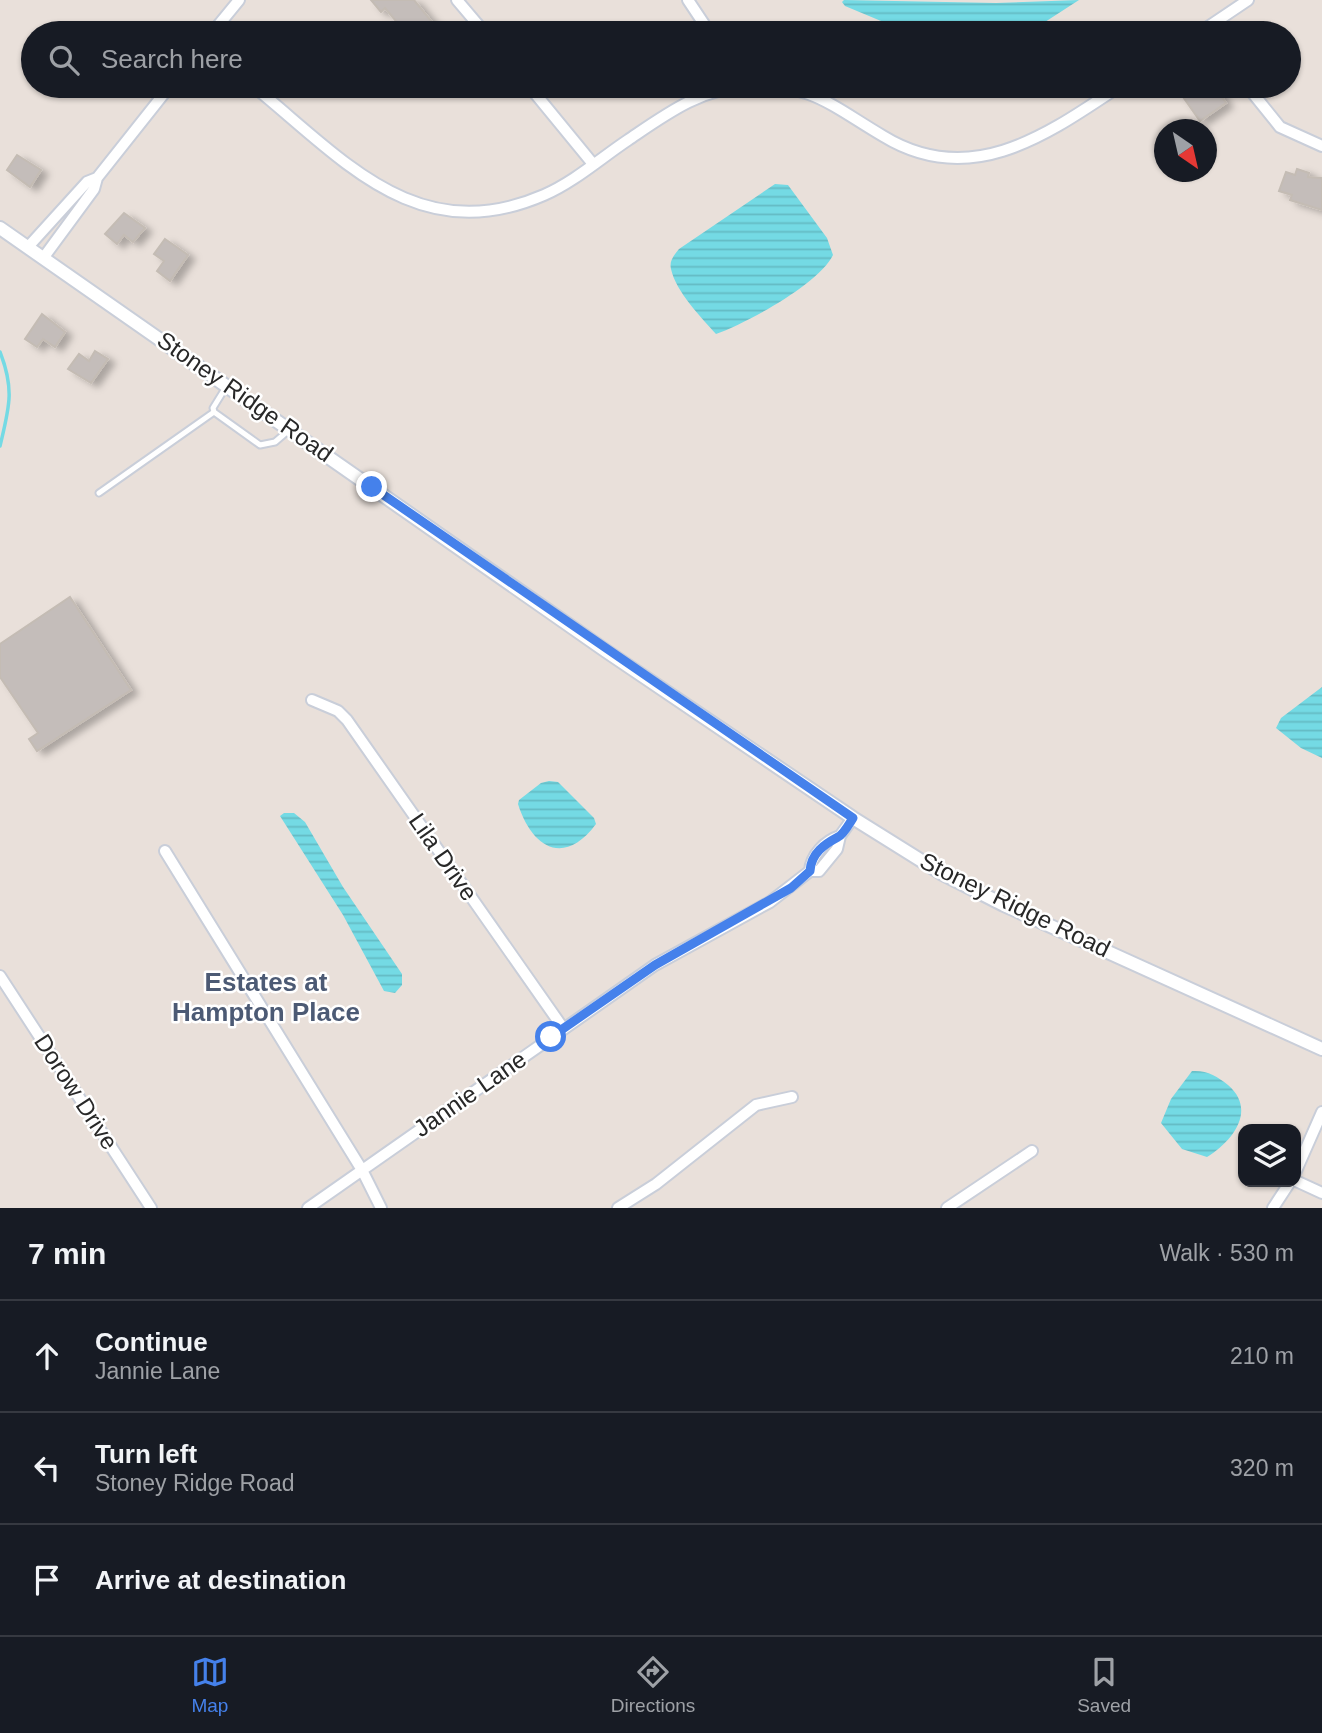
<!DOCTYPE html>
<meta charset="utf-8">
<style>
:root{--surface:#171b24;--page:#20242c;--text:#f1f3f6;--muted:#9ea1a6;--line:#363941;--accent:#4581eb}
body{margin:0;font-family:Arial,sans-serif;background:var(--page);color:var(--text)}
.controls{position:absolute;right:21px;bottom:21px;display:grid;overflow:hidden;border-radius:14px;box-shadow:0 2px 5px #0004}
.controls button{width:63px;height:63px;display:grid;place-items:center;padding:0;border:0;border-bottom:2px solid var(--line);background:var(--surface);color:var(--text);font:35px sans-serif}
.compass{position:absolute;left:1154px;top:119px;width:63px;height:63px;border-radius:50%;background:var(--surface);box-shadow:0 2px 5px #0004;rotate:146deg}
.stop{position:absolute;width:21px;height:21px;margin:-16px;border:5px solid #4581eb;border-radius:50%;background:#fff}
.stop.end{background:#4581eb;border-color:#fff;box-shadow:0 2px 7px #0008}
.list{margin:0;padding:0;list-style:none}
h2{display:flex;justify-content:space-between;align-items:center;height:91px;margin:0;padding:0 28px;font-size:30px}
h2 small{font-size:23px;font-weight:400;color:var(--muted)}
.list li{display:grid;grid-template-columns:46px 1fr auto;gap:21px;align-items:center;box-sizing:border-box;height:112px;padding:0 28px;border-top:2px solid var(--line)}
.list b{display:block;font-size:26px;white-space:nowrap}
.list p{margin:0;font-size:23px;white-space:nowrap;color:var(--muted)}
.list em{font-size:23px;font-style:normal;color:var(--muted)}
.icon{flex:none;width:38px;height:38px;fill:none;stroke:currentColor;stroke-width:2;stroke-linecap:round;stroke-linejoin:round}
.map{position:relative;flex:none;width:1322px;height:1208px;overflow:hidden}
.search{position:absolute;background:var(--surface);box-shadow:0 2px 5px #0004;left:21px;right:21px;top:21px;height:77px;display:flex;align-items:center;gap:18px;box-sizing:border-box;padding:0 24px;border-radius:38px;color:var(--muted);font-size:26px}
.sheet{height:427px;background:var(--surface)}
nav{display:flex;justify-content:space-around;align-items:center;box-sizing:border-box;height:98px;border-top:2px solid var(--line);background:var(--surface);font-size:19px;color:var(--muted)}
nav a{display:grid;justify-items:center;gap:4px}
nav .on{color:var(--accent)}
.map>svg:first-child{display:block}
</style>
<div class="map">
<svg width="1322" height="1208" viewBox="0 0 1322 1208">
<defs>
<pattern id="water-rules" width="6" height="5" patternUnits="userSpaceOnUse" patternTransform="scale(1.75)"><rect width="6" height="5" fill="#74dae4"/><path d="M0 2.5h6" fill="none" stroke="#64bbc4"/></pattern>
<filter id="shadow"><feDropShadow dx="7" dy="4" stdDeviation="3.5" flood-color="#0004"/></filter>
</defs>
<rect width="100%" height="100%" fill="#e9e0da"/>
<!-- water -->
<path fill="url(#water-rules)" d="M844,0L996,3L1079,0L1028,33H902L893,26L845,6L842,2Z
M775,184L788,185L827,238L833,255C819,284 747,323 716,334C701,317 676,292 671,269C669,261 674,255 679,249Z
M1322,687V758L1301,748L1276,728L1281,718Z
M549,781L558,782L594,818L596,824C564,867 532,848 518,804L519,800L541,783Z
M284,813H294L305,822L343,887L402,974V985L395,993L384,991L343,915L280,816Z
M1192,1071C1207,1070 1217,1076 1228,1085C1257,1110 1233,1141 1207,1157L1182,1149L1161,1123L1171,1099Z"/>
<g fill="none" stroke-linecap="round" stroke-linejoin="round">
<!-- stream -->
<path stroke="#74dae4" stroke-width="3.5" d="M0,352C15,390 9,408 0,446"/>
</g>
<!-- building -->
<path fill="#c4bdba" stroke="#c4bcb4" stroke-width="2" filter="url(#shadow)" d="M371,0H414L441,33H406L385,8L381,12Z
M1195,86H1214L1226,103L1200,121L1181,94Z
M17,155L41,170L30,187L7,170Z
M1297,169L1309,173L1308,177L1322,178V210L1290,200L1292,195L1279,191L1286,172L1295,175Z
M124,213L145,228L133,242L124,235L117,244L105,234Z
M165,239L188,255L170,281L157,271L164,261L154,254Z
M42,314L65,332L55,347L43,339L37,347L25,339Z
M95,351L108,359L91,383L68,369L79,354L89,361Z
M70,597L131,690L37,751L29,739L38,733L0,677V644Z"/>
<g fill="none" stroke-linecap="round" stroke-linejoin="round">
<!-- service casing -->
<g stroke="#c9ced9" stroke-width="9">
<path id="service" d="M226,387L213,408L214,412L260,445L275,442L289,430
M99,493L214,412"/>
</g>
<!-- minor casing -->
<g stroke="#c9ced9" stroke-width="14">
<path id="minor" d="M457,0L485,33
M688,0L710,33
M212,33L239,0
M1199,33L1248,0
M253,86C343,159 417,250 544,195C574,182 601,158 628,140C665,115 701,88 747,86C811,83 832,106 883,136C971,190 1048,134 1120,86
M529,86L593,164
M1247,86L1280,127L1322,146
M97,178L170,86
M28,247L87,182L97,178L94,189L44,257
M312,700L338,711L347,720L563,1028
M165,851L362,1170L381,1208
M810,871C811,855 825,841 840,836
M0,976L151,1208
M1296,1171L1322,1112
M1296,1181L1322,1193
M308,1208L655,965L770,902L810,871H819L837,849L840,836L853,818
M618,1208L656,1184L756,1105L792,1097
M947,1208L1032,1151
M1273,1208L1290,1182"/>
</g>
<!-- tertiary casing -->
<g stroke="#c9ced9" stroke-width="16">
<path id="tertiary" d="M0,228L606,651L853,818L941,873L1004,905L1322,1049"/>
</g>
<!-- service -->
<use href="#service" stroke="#fff" stroke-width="5"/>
<!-- minor -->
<use href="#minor" stroke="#fff" stroke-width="10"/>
<!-- tertiary -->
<use href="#tertiary" stroke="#fff" stroke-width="12"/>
</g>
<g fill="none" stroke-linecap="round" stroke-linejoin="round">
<!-- route -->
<path stroke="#4581eb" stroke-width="9" d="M372,487L853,818C849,824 844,834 838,837C825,844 811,853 810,871L791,888L655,965L551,1037"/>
</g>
<g text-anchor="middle" stroke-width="5" stroke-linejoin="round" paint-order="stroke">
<!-- street labels -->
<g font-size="24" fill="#282828" stroke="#fff">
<text transform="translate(245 397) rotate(35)" y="8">Stoney Ridge Road</text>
<text transform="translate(443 857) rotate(55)" y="8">Lila Drive</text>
<text transform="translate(1015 905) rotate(26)" y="8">Stoney Ridge Road</text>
<text transform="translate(76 1092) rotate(57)" y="8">Dorow Drive</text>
<text transform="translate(470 1094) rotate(-35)" y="8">Jannie Lane</text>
</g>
<!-- neighbourhood labels -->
<g font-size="26" font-weight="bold" fill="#4c5a74" stroke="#fff">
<text x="266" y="991">Estates at<tspan x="266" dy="30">Hampton Place</tspan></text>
</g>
</g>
</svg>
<div class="controls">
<button><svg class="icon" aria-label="layers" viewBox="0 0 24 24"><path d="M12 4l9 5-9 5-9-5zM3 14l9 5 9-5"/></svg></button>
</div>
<svg class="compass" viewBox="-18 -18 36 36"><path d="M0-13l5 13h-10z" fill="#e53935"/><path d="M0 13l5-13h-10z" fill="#9ea1a6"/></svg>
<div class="stop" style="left:551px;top:1037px"></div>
<div class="stop end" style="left:372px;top:487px"></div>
<div class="search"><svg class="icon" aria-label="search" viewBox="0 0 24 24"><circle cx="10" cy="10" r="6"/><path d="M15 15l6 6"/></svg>Search here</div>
</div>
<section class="sheet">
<h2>7 min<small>Walk · 530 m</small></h2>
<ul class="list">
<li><svg class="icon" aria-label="ahead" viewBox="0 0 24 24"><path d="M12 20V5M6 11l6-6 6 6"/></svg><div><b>Continue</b><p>Jannie Lane</p></div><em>210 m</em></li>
<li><svg class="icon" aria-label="left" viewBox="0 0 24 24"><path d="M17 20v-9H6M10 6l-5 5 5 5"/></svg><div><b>Turn left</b><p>Stoney Ridge Road</p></div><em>320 m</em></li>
<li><svg class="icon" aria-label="arrive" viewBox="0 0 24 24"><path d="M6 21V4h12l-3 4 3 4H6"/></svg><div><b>Arrive at destination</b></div></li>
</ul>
</section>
<nav>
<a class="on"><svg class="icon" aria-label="map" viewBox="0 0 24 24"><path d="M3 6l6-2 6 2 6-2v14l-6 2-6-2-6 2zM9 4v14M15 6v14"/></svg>Map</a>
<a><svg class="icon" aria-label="directions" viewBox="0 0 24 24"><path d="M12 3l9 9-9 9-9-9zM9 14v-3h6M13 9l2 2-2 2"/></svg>Directions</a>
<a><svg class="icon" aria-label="saved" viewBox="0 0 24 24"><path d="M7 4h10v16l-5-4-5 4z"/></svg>Saved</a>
</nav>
